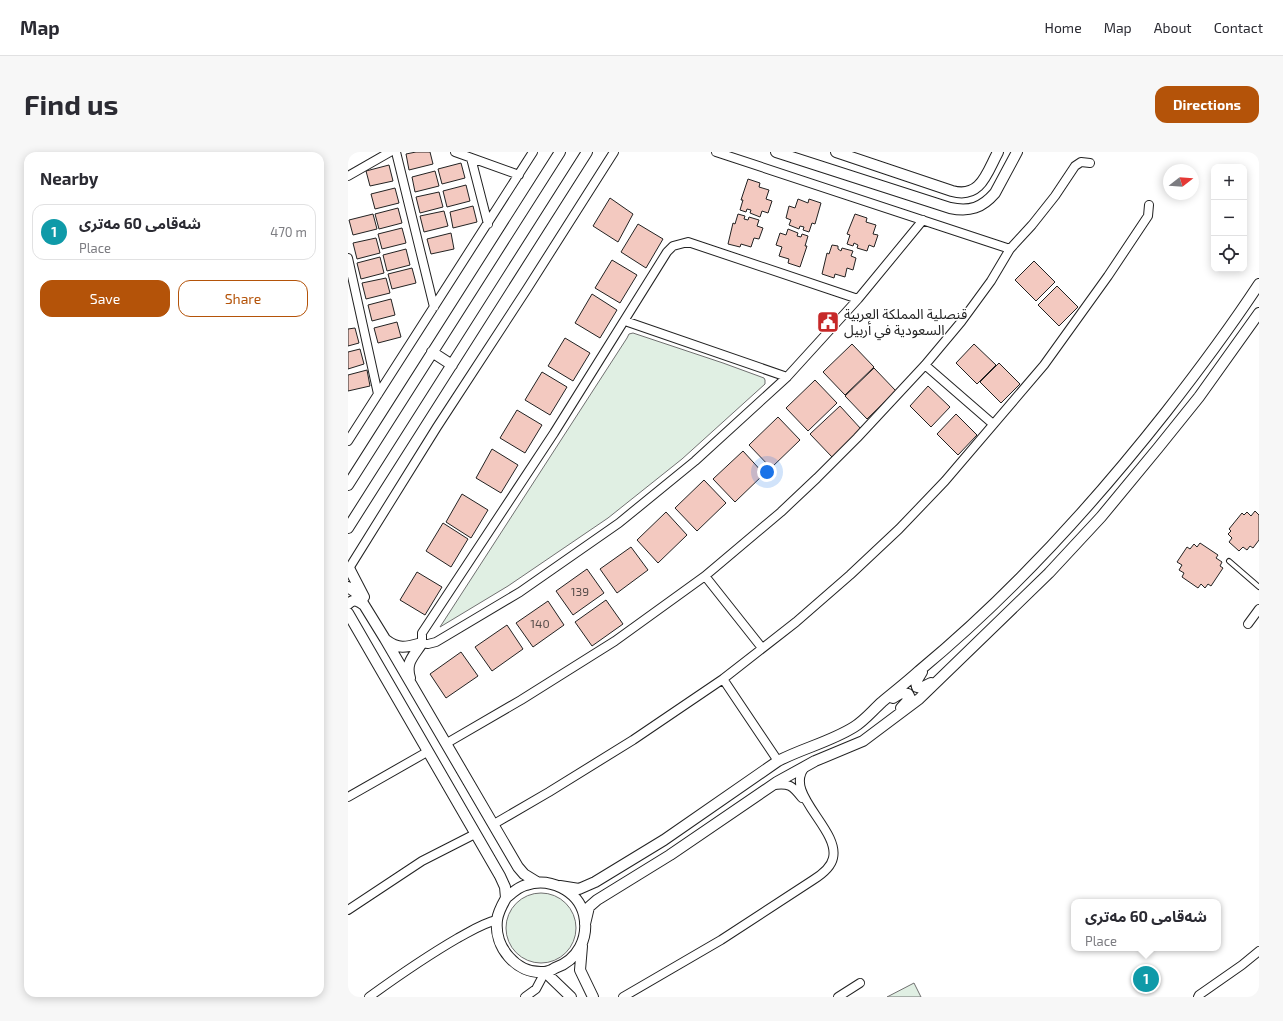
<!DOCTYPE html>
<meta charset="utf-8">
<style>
:root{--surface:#fff;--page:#f7f7f7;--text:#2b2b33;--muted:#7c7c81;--line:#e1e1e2;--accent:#b45309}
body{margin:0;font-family:"Exo 2","Noto Sans Arabic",sans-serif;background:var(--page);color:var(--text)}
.controls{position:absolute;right:12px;top:12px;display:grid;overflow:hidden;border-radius:8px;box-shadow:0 2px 10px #0003}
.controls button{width:36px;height:36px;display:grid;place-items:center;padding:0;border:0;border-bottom:1px solid var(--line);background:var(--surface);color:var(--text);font:20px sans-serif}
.compass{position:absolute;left:815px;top:12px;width:36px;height:36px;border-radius:50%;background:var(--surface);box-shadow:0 2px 10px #0003;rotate:73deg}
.you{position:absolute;left:419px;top:320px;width:14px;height:14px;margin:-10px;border:3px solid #fff;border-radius:50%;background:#1a73e8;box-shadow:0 0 0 6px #1a73e833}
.badge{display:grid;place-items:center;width:26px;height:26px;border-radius:50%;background:var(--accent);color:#fff;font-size:13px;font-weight:700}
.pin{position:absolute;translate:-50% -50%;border:2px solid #fff;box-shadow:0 1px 4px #0006}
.popup{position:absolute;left:723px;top:747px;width:150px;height:52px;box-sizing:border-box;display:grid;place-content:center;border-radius:8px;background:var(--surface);filter:drop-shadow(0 1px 3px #0005);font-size:13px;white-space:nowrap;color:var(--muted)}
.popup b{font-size:15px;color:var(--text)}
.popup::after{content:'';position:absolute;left:50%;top:100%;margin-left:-8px;border:8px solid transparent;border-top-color:var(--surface)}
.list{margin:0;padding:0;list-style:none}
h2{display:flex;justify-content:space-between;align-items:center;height:52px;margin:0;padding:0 16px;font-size:17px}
h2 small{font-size:13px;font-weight:400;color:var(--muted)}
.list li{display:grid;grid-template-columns:26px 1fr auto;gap:12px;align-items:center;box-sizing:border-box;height:56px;margin:0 8px 8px;padding:0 8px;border:1px solid var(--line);border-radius:12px}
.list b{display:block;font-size:15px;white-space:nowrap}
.list p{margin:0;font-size:13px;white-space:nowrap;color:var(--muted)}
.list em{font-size:13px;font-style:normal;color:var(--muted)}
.actions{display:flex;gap:8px;padding:12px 16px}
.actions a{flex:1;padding:9px 0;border:1px solid var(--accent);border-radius:12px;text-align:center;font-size:14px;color:var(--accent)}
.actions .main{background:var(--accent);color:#fff}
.icon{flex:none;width:22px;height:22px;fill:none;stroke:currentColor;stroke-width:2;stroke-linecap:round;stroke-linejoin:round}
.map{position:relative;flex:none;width:911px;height:845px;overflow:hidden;border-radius:12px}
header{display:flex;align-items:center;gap:24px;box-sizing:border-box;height:56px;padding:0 20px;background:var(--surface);border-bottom:1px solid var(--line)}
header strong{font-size:19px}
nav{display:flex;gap:22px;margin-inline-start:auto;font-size:14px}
.intro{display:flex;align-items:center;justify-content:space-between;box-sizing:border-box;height:96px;padding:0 24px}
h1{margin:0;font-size:28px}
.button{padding:10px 18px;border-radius:12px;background:var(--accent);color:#fff;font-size:14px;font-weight:700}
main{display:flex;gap:24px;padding:0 24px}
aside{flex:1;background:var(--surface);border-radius:12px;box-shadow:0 2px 10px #0003}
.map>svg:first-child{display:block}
</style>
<header>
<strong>Map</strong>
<nav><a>Home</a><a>Map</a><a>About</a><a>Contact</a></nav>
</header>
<div class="intro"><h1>Find us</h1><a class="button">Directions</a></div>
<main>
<aside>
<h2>Nearby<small></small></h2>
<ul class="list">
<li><span class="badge" style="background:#0f9aa8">1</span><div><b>شەقامی 60 مەتری</b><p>Place</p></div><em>470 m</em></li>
</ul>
<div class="actions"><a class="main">Save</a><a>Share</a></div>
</aside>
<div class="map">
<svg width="911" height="845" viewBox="0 0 911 845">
<rect width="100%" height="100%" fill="#fff"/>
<!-- green -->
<path fill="#e0efe3" stroke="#6f6f6f" d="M285,181L375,211L416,226L417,228V232L334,307L260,366L160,434L92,475L279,186L281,182Z
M158 776a35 35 0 1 1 70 0a35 35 0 1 1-70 0Z
M566,831L573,845H539Z"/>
<!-- building -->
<path fill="#f3c9c0" stroke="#222" d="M68,0H82L85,12L61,18L58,2Z
M113,11L117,26L94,32L90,17Z
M41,13L45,29L22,34L18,19Z
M87,19L91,34L67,40L64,25Z
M400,27L412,31L411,35L421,38L418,47L424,49L420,61L414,59L412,65L402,61L403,58L399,57L398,60L392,58L395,48H393Z
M118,33L122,49L99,55L95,39Z
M47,36L51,51L27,57L23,42Z
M91,40L95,55L72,61L68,45Z
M262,46L285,62L270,90L245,74Z
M450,47L460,51L461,47L473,51L467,72L464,71L461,80L455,78L456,75L452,74L451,77L441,73L443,68L438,66L441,54L447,56Z
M125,54L129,70L105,76L102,60Z
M50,56L54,71L31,77L27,62Z
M96,59L100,74L76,80L72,64Z
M25,62L29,77L5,83L1,68Z
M390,62L397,64L396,67L400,68L401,65L411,68L409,74L415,76L411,87L406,86L403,95L393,92L392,95L380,92L385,71L387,72Z
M507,62L519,66L518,70L528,73L525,82L530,83L526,95L521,93L519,99L509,96L510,93L506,91L505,94L499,92L502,83L499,82Z
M290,72L315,87L298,116L273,100Z
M54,76L58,91L34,97L30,82Z
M440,77L450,81L449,84L453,85L454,82L460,84L457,94H459L452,115L440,111L441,107L431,104L434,95L428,93L432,81L438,83Z
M103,81L106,97L83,102L79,87Z
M28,86L32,101L9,107L5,91Z
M484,93L490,94V97L493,99L494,96L505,99L503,104L508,106L505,118L499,116L497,125L487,122L486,126L474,122L479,101L481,102Z
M58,97L62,113L39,119L35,103Z
M32,105L36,121L13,127L9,111Z
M264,108L289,123L272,151L247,136Z
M686,109L707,130L688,149L667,128Z
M64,116L68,131L44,137L40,122Z
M38,126L42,141L18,147L14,131Z
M709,134L730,155L711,174L690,153Z
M244,142L269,158L252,186L227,171Z
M43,147L47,163L24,169L20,153Z
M49,170L53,185L30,191L26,176Z
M7,176L11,191L0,194V177Z
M217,186L242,201L225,229L200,214Z
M504,192L526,215L497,243L475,220Z
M626,192L648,213L629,232L608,211Z
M12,197L16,212L0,217V200Z
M651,211L672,232L653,251L632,230Z
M526,216L548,239L519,267L497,244Z
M19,218L22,234L0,239V223Z
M194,220L219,235L202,263L177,248Z
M467,228L489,251L460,279L438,256Z
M580,234L602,255L583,275L562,254Z
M492,254L513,277L484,305L462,282Z
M169,258L194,273L177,301L152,286Z
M608,262L629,283L610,303L589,282Z
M430,265L452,288L423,316L401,293Z
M144,297L170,313L153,341L128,326Z
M395,299L416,322L387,350L365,327Z
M356,328L378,351L349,379L327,356Z
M114,342L140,358L123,386L98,370Z
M907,359L911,363V388L905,396L902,394L899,398L895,395L891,399L881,390L884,386L880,382L883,379L881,377L894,361L896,363L899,360L903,364Z
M318,360L339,383L310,411L289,388Z
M95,371L120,387L103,415L78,399Z
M852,391L870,403L868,406L874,410L872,414L875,416L863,434L860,432L857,436L853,432L850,436L834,425L836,421L831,418L834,413L829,410L839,395L842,397L846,392L849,395Z
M283,395L300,418L269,441L252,417Z
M239,417L256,441L225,463L208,439Z
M69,420L94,435L77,463L52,448Z
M258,448L275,472L244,494L227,470Z
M200,449L216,473L185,495L168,471Z
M159,473L175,497L144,519L127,495Z
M113,500L130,524L98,546L82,522Z"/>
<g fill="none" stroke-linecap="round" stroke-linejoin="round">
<!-- service casing -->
<g stroke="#222" stroke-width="6">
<path id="service" d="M881,409L911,435"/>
</g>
<!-- minor casing -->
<g stroke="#222" stroke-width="10">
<path id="minor" d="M48,0L86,155
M107,0L171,23
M368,0L662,97
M123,6L140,72
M0,24L42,0
M0,106L30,242
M510,147L340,90L325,94L319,100L206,281L74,481V491L80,492L88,490L172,440L271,371L347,309L439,225L510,147L575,68
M277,169L439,225
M577,213L645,272
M0,289L185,0
M0,418L89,275L179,137L266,0
M357,424L414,496
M900,472L911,457
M375,527L430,609
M99,591L173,548L267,489L357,424L433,360L469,326L509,286L577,213L613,170L643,129L662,97L684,73L707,44L727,14L733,10L742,11
M425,633C441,631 444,633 454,646
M0,645L79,600
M146,672L201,640L285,588L375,527L448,470L502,423L551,377L597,329L696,213L760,124L800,64L801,53
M0,758L74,709L127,682
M21,845C50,824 79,804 110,786C123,779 135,771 149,768
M177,845L188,837L197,820
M275,845L373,788L465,728C473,723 483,716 485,706C492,677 433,640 458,614
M490,845L512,831
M850,845L851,843L894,813L911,799"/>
</g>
<!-- tertiary casing -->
<g stroke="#222" stroke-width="12">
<path id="tertiary" d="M428,0L602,56C622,60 634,56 647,41L669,0
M488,0L604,39C633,47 639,20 650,0
M84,200L104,213
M0,333L212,0
M0,376L239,0
M1,416L16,445
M0,435L7,440L13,448L37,487L170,715L176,722L189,730
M0,452C6,446 11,449 16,453
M0,461L152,724L157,735L158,746C154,753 150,760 149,768C146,795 168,822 196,820C200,820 204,818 207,816C230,808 241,786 236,763C230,738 201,725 178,733C170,735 164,741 158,746
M38,488C51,498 59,495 74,491
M574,520L568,530L569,535L573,536L583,531
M62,526C57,510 66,504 74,491
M545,546L553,541L560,542L562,546L553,556
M212,734L231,737L247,730L316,688L430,609C455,596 482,590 506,575C516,569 525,558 534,550C546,540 559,530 571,519C663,443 744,354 818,260C850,219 882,176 911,132
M237,772L241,755L249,748L322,703L429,630L467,609L515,589L571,547L701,421L753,365L810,296L851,245L911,161
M234,794L232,818L245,845
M197,820L223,845"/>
</g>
<!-- service -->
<use href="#service" stroke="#fff" stroke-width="4"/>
<!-- minor -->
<use href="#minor" stroke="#fff" stroke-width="8"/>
<!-- tertiary -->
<use href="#tertiary" stroke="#fff" stroke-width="10"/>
</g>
<!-- icons -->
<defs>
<g id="civic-square" transform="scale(1.15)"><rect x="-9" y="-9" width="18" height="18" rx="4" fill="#c62828" stroke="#fff"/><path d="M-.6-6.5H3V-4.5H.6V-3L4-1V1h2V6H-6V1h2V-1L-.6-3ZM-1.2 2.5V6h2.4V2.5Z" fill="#fff"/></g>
</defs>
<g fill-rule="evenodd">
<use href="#civic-square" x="480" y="170"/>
</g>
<g text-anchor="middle" stroke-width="3" stroke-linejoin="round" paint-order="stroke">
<!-- number labels -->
<g font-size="12" fill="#564c4a">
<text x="232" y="444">139</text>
<text x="192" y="476">140</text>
</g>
<!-- poi labels -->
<g font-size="14" fill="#222" stroke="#fff" text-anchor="start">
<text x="496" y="167">قنصلية المملكة العربية<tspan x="496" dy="16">السعودية في أربيل</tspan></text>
</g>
</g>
</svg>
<div class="controls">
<button>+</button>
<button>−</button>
<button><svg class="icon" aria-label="locate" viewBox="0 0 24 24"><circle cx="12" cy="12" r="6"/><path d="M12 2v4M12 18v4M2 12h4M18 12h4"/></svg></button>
</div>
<svg class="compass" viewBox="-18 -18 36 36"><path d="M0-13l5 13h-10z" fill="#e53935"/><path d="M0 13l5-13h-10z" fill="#7c7c81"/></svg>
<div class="you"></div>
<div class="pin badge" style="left:798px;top:827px;background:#0f9aa8">1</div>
<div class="popup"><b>شەقامی 60 مەتری</b>Place</div>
</div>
</main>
